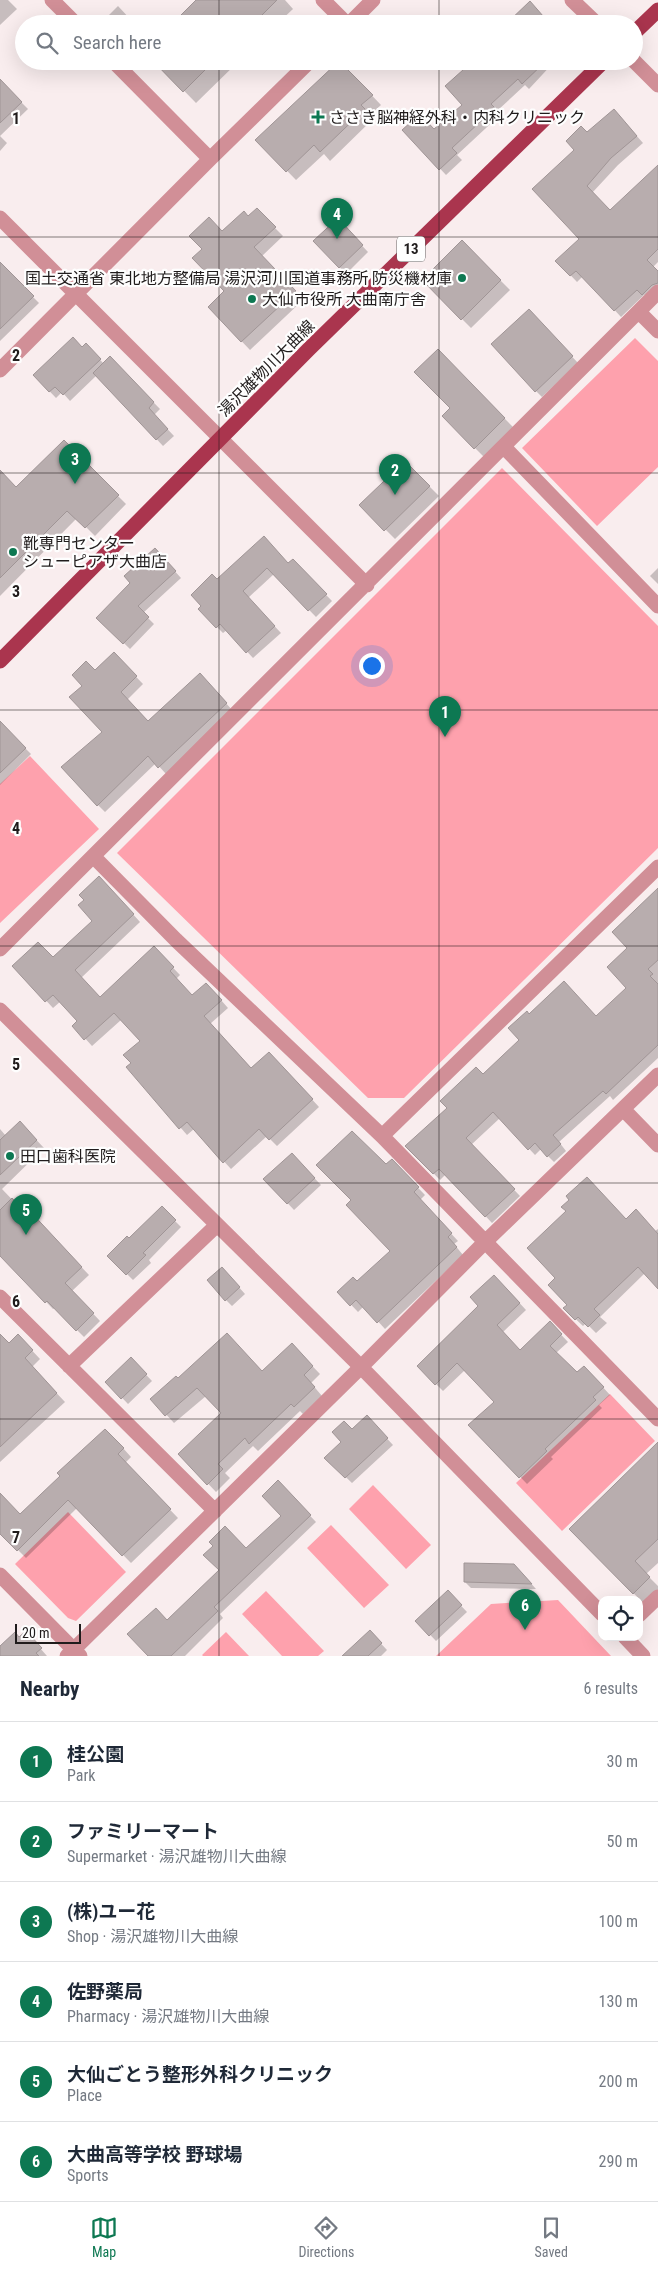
<!DOCTYPE html>
<meta charset="utf-8">
<style>
:root{--surface:#fff;--page:#f2f2f3;--text:#1f2937;--muted:#747a83;--line:#e0e1e3;--accent:#0d7852}
body{margin:0;font-family:"Roboto Condensed","Noto Sans JP",sans-serif;background:var(--page);color:var(--text)}
.controls{position:absolute;right:15px;bottom:15px;display:grid;overflow:hidden;border-radius:10px;box-shadow:0 5px 20px #0002}
.controls button{width:45px;height:45px;display:grid;place-items:center;padding:0;border:0;border-bottom:1px solid var(--line);background:var(--surface);color:var(--text);font:25px sans-serif}
.scale{position:absolute;left:15px;bottom:12px;width:66px;box-sizing:border-box;padding-left:5px;border:2px solid #201c1c;border-top:0;font-size:14px;line-height:18px;white-space:nowrap;color:#201c1c;-webkit-text-stroke:4px #fefefe;paint-order:stroke}
.you{position:absolute;left:371px;top:665px;width:18px;height:18px;margin:-12px;border:4px solid #fff;border-radius:50%;background:#1a73e8;box-shadow:0 0 0 8px #1a73e833}
.badge{display:grid;place-items:center;width:32px;height:32px;border-radius:50%;background:var(--accent);color:#fff;font-size:16px;font-weight:700}
.pin{position:absolute;translate:-50% -41px;filter:drop-shadow(0 1px 2px #0008)}
.pin::after{content:'';position:absolute;top:26px;width:18px;height:15px;background:inherit;clip-path:polygon(0 0,100% 0,50% 100%)}
.list{margin:0;padding:0;list-style:none}
h2{display:flex;justify-content:space-between;align-items:center;height:65px;margin:0;padding:0 20px;font-size:21px}
h2 small{font-size:16px;font-weight:400;color:var(--muted)}
.list li{display:grid;grid-template-columns:32px 1fr auto;gap:15px;align-items:center;box-sizing:border-box;height:80px;padding:0 20px;border-top:1px solid var(--line)}
.list b{display:block;font-size:19px;white-space:nowrap}
.list p{margin:0;font-size:16px;white-space:nowrap;color:var(--muted)}
.list em{font-size:16px;font-style:normal;color:var(--muted)}
.icon{flex:none;width:28px;height:28px;fill:none;stroke:currentColor;stroke-width:2;stroke-linecap:round;stroke-linejoin:round}
.map{position:relative;flex:none;width:658px;height:1656px;overflow:hidden}
.search{position:absolute;background:var(--surface);box-shadow:0 5px 20px #0002;left:15px;right:15px;top:15px;height:55px;display:flex;align-items:center;gap:12px;box-sizing:border-box;padding:0 18px;border-radius:28px;color:var(--muted);font-size:19px}
.sheet{height:545px;background:var(--surface)}
nav{display:flex;justify-content:space-around;align-items:center;box-sizing:border-box;height:70px;border-top:1px solid var(--line);background:var(--surface);font-size:14px;color:var(--muted)}
nav a{display:grid;justify-items:center;gap:2px}
nav .on{color:var(--accent)}
.map>svg:first-child{display:block}
</style>
<div class="map">
<svg width="658" height="1656" viewBox="0 0 658 1656">
<rect width="100%" height="100%" fill="#f9edee"/>
<!-- green -->
<path fill="#fea1ad" d="M635,338L658,361V467L597,526L522,448Z
M502,468L658,626V848L404,1098H368L117,853Z
M30,756L99,829L0,923V784Z
M610,1394L655,1441L562,1531L516,1483Z
M373,1485L431,1545L406,1569L349,1509Z
M68,1512L126,1572L76,1621L68,1618L15,1564Z
M331,1525L389,1585L364,1608L307,1548Z
M266,1591L324,1651L318,1656H282L242,1614Z
M558,1600L611,1656H436L491,1604Z
M226,1632L249,1656H250H203L202,1655Z"/>
<!-- shadow -->
<path fill="#0003" d="M0,0H8L17,9L0,25Z
M198,0H285L293,9L277,24H173Z
M118,6L132,21L129,24H100Z
M155,61H239L196,103Z
M475,61H555L529,89L525,85L497,111L500,115L457,155L462,160L446,175L404,130L435,131L463,105Z
M340,62L381,105L370,115L373,119L330,161L324,154L296,180L257,140Z
M3,84L28,109L0,136V87Z
M620,117L643,143L618,165L592,193L610,212L658,172V262L653,267L658,273V292L644,295L621,317L583,276L577,282L557,261L580,239L576,150L587,134Z
M0,136L7,143L0,151Z
M257,210L283,236L262,256L303,300L250,350L209,307L226,291L222,233L249,218Z
M338,220L368,252L346,274L315,241Z
M462,242L510,290L471,328L423,280Z
M0,264L39,303L0,341Z
M535,317L578,363L542,397L536,391Z
M86,345L104,364L110,358L160,409L154,415L174,436L163,446L97,375L70,401L62,392L56,398L34,375Z
M438,351L514,428L484,457L443,416L451,408Z
M64,442L126,504L95,536L77,518L0,596V471L17,489Z
M405,462L439,496L395,539L361,505Z
M264,538L289,565L293,561L332,601L316,617L274,574L248,598L281,633L253,658L227,630L223,633L217,627V580Z
M161,556L181,578L143,613L154,624L130,649L98,618Z
M658,568V584L650,576Z
M114,654L143,684L127,700L148,723L207,682L233,711L166,774L156,763L105,812L98,805L104,732L95,672Z
M1,724L31,754L0,785V725Z
M106,884L140,922L81,978L101,999L154,948L180,975L176,979L192,997L213,991L228,1008L210,1024L252,1069L276,1060L319,1107L277,1146L267,1136L231,1169L194,1129L187,1135L128,1067L133,1063L141,1041L121,1020L92,1046L74,1026L79,1021L61,1001L53,1008L14,966L53,959L94,921Z
M658,905V1058L613,1100L610,1096L559,1142L566,1151L554,1162L541,1149L535,1155L500,1118L471,1145L520,1196L492,1223L446,1174L440,1180L407,1146L521,1040L529,1015L596,1018L628,988L629,948Z
M0,1129L6,1136L28,1131L44,1148L2,1189L25,1213L28,1211L89,1275L72,1291L100,1321L84,1337L55,1308L53,1309L0,1254Z
M298,1161L321,1185L294,1210L265,1179Z
M392,1161L425,1195L420,1200L458,1241L454,1244L463,1255L385,1329L364,1306L358,1312L339,1292L357,1283L392,1251L386,1166Z
M162,1208L181,1227L149,1260L151,1263L133,1280L109,1256L130,1240Z
M627,1220L655,1231L658,1229V1287L645,1273L600,1317L607,1323L596,1333L586,1323L583,1326L565,1309Z
M228,1275L245,1294L232,1306L226,1300Z
M501,1283L526,1310L503,1332L520,1351L550,1323L568,1342L556,1353L577,1374H591L610,1395L599,1405L602,1408L551,1457L553,1459L527,1484L470,1425L496,1402L465,1370L443,1391L418,1366Z
M0,1335L9,1344H26L40,1359L32,1367L65,1402L0,1462Z
M292,1345L320,1374L311,1383L322,1396L303,1414L300,1411L258,1451L253,1446L225,1473L230,1478L216,1492L180,1454L222,1413L206,1396L174,1423L152,1399L179,1380L263,1372Z
M131,1359L152,1381L128,1404L107,1382Z
M367,1417L393,1445L352,1483L326,1458Z
M114,1438L131,1457L125,1463L178,1518L131,1563L77,1508L26,1558L0,1532V1495L20,1515Z
M658,1449V1563L646,1574L658,1586V1593L646,1606L571,1529Z
M278,1482L316,1522L220,1614L223,1618L185,1656H150L167,1621L282,1516Z
M520,1571L536,1589L471,1588L465,1582Z
M448,1592L467,1612L436,1641L417,1621Z
M26,1632L47,1656H0V1645L2,1647L19,1639Z
M370,1632L387,1650L381,1656H343Z"/>
<!-- building -->
<path fill="#b8adae" stroke="#a09596" d="M196,0H277L253,24H172Z
M530,1L550,24H506Z
M153,61H214L183,92Z
M339,61L373,95L361,105L365,109L320,152L314,145L286,172L255,140Z
M473,61H546L522,84L518,79L491,104L495,108L452,148L457,153L439,170L402,130L420,114L434,129L462,105L445,86Z
M0,79L22,102L0,123Z
M614,109L637,136L611,158L587,186L610,210L658,165V249L647,260L658,271V283L652,285L642,295L637,290L614,311L576,271L570,276L555,261L579,239L532,189L574,150L566,141L581,126L587,132Z
M257,208L276,227L254,247L296,291L241,342L208,307L224,291L192,258L202,249L189,236L209,217L222,231L244,211L248,216Z
M338,218L363,245L339,268L313,241Z
M462,240L501,280L461,320L422,280Z
M0,262L34,296L0,329Z
M529,309L573,356L535,392L491,344Z
M73,337L82,347L86,343L101,359L63,395L55,387L49,392L33,375Z
M438,349L505,418L474,449L442,416L450,408L414,372Z
M110,356L154,402L149,408L168,429L156,440L93,373Z
M64,440L119,495L85,528L67,511L0,578V470L16,487Z
M405,461L430,486L384,531L359,505Z
M264,536L288,563L293,559L327,594L308,611L267,568L243,591L275,626L246,653L220,624L216,628L198,609L201,606L191,595L212,574L217,579Z
M155,548L176,571L138,606L149,617L123,644L96,618L130,583L124,576Z
M114,652L137,676L121,692L148,721L200,673L227,703L158,768L148,756L97,806L61,767L102,732L69,697L82,686L72,675L86,661L95,670Z
M0,721L26,748L0,773Z
M99,876L134,914L75,970L100,997L154,946L174,967L170,971L192,995L206,983L222,1000L204,1016L251,1068L269,1052L313,1099L269,1140L259,1129L223,1163L187,1122L179,1129L126,1067L131,1063L123,1055L140,1041L114,1013L84,1040L72,1026L77,1021L53,995L45,1002L12,966L38,942L53,957L92,921L78,905L84,900L79,895Z
M658,888V960L648,969L653,974L650,976L658,984V1045L606,1094L603,1091L553,1135L561,1144L547,1157L535,1143L528,1150L493,1112L466,1138L515,1189L485,1217L439,1169L433,1174L405,1146L447,1108L440,1101L476,1067L483,1074L519,1040L508,1028L527,1011L529,1014L564,981L596,1016L626,988L607,967L627,948L612,932Z
M20,1121L37,1140L0,1175V1140Z
M352,1131L386,1164L392,1159L419,1187L414,1192L452,1233L448,1237L457,1247L377,1323L356,1300L350,1306L337,1292L353,1277L357,1281L390,1251L346,1205L351,1200L316,1165Z
M292,1153L315,1178L287,1204L263,1179Z
M587,1177L626,1219L636,1209L658,1234V1289L638,1267L594,1309L600,1315L588,1327L578,1317L575,1320L563,1308L567,1305L548,1285L555,1278L527,1248L566,1211L561,1207L569,1200L566,1196Z
M12,1198L25,1212L28,1209L82,1267L65,1283L94,1313L76,1331L47,1301L45,1303L0,1256V1210Z
M162,1206L176,1220L143,1253L146,1255L126,1275L107,1256L127,1236L129,1238Z
M222,1267L240,1287L225,1301L207,1280Z
M494,1275L520,1303L497,1325L520,1350L550,1321L562,1334L550,1346L577,1372L584,1366L604,1387L593,1397L596,1400L545,1449L547,1451L519,1478L468,1425L494,1402L457,1363L435,1385L417,1366L478,1306L470,1297Z
M227,1333L262,1371L292,1343L313,1366L304,1375L315,1387L294,1407L291,1404L249,1444L245,1438L218,1464L223,1469L207,1485L178,1454L221,1413L197,1388L165,1416L150,1399L176,1376L178,1378Z
M0,1334L9,1343L18,1334L33,1350L25,1358L57,1393L0,1447Z
M131,1357L147,1374L121,1399L105,1382Z
M367,1415L388,1438L345,1478L324,1458L341,1442L332,1432L344,1421L352,1429Z
M105,1429L124,1448L118,1454L171,1509L122,1556L68,1500L17,1551L0,1534V1493L20,1514L60,1476L57,1473Z
M658,1442V1539L635,1561L650,1577L633,1594L569,1529Z
M278,1480L311,1515L214,1607L218,1611L171,1656H148L127,1634L156,1608L167,1620L219,1570L203,1555L213,1546L209,1542L225,1526L246,1548L281,1516L262,1496Z
M464,1563L514,1564L532,1584L464,1582Z
M448,1590L462,1605L429,1636L415,1621Z
M370,1630L382,1643L368,1656H342Z
M26,1631L42,1648L36,1653L39,1656H0V1646L15,1632L19,1637Z"/>
<g fill="none" stroke-linecap="round" stroke-linejoin="round">
<!-- minor -->
<path stroke="#d18f97" stroke-width="15" d="M52,0L76,24
M323,0L347,24
M572,0L597,24
M349,24L373,0
M113,61L210,159
M634,61L658,85
M0,218L367,585
M639,312L658,331
M0,370L210,159L310,61
M504,447L658,606
M93,856L176,940L382,1136L658,1419
M0,949L658,292
M0,1010L361,1367L602,1614
M623,1109L658,1145
M382,1136L658,867
M0,1297L215,1511
M69,1366L217,1225
M0,1575L80,1656
M639,1615L658,1597
M625,1637L643,1656
M67,1656L361,1367L485,1242L658,1075"/>
<!-- major -->
<path stroke="#aa354e" stroke-width="15" d="M634,33L658,10
M0,661L309,349L604,61"/>
</g>
<!-- grid -->
<path fill="none" stroke="#201c1c" stroke-width="1" stroke-opacity="0.55" d="M219,0V24M439,0V24M219,61V1656M439,61V1656M0,237H658M0,473H658M0,710H658M0,946H658M0,1183H658M0,1419H658"/>
<!-- markers -->
<g fill="#0d7852" stroke="#fefefe" stroke-width="2">
<path d="M315.5 109.5h5v5h5v5h-5v5h-5v-5h-5v-5h5z"/>
<circle cx="462" cy="278" r="5"/>
<circle cx="252" cy="299" r="5"/>
<circle cx="13" cy="552" r="5"/>
<circle cx="10" cy="1156" r="5"/>
</g>
<g text-anchor="middle" stroke-width="4.5" stroke-linejoin="round" paint-order="stroke">
<!-- shield labels -->
<rect fill="#fefefe" stroke="#636060" stroke-width="1" x="397" y="236.5" width="28" height="25" rx="4"/>
<g font-size="15" font-weight="bold" fill="#201c1c">
<text x="411" y="254">13</text>
</g>
<!-- poi labels -->
<g font-size="16" fill="#201c1c" stroke="#fefefe" text-anchor="start">
<text x="329" y="123">ささき脳神経外科・内科クリニック</text>
<text x="452" y="284" text-anchor="end">国土交通省 東北地方整備局 湯沢河川国道事務所 防災機材庫</text>
<text x="262" y="305">大仙市役所 大曲南庁舎</text>
<text x="23" y="549">靴専門センター<tspan x="23" dy="18">シューピアザ大曲店</tspan></text>
<text x="20" y="1162">田口歯科医院</text>
</g>
<!-- street labels -->
<g font-size="16" fill="#201c1c" stroke="#fefefe">
<text transform="translate(266 368) rotate(-45)" y="6">湯沢雄物川大曲線</text>
</g>
</g>
<g font-size="16" text-anchor="middle" font-weight="bold" fill="#201c1c" stroke="#fefefe" stroke-width="4.5" stroke-linejoin="round" paint-order="stroke">
<text x="16" y="124">1</text>
<text x="16" y="361">2</text>
<text x="16" y="597">3</text>
<text x="16" y="834">4</text>
<text x="16" y="1070">5</text>
<text x="16" y="1307">6</text>
<text x="16" y="1543">7</text>
</g>
</svg>
<div class="controls">
<button><svg class="icon" aria-label="locate" viewBox="0 0 24 24"><circle cx="12" cy="12" r="6"/><path d="M12 2v4M12 18v4M2 12h4M18 12h4"/></svg></button>
</div>
<div class="scale">20 m</div>
<div class="you"></div>
<div class="pin badge" style="left:445px;top:737px">1</div>
<div class="pin badge" style="left:395px;top:495px">2</div>
<div class="pin badge" style="left:75px;top:484px">3</div>
<div class="pin badge" style="left:337px;top:239px">4</div>
<div class="pin badge" style="left:26px;top:1235px">5</div>
<div class="pin badge" style="left:525px;top:1630px">6</div>
<div class="search"><svg class="icon" aria-label="search" viewBox="0 0 24 24"><circle cx="10" cy="10" r="6"/><path d="M15 15l6 6"/></svg>Search here</div>
</div>
<section class="sheet">
<h2>Nearby<small>6 results</small></h2>
<ul class="list">
<li><span class="badge">1</span><div><b>桂公園</b><p>Park</p></div><em>30 m</em></li>
<li><span class="badge">2</span><div><b>ファミリーマート</b><p>Supermarket · 湯沢雄物川大曲線</p></div><em>50 m</em></li>
<li><span class="badge">3</span><div><b>(株)ユー花</b><p>Shop · 湯沢雄物川大曲線</p></div><em>100 m</em></li>
<li><span class="badge">4</span><div><b>佐野薬局</b><p>Pharmacy · 湯沢雄物川大曲線</p></div><em>130 m</em></li>
<li><span class="badge">5</span><div><b>大仙ごとう整形外科クリニック</b><p>Place</p></div><em>200 m</em></li>
<li><span class="badge">6</span><div><b>大曲高等学校 野球場</b><p>Sports</p></div><em>290 m</em></li>
</ul>
</section>
<nav>
<a class="on"><svg class="icon" aria-label="map" viewBox="0 0 24 24"><path d="M3 6l6-2 6 2 6-2v14l-6 2-6-2-6 2zM9 4v14M15 6v14"/></svg>Map</a>
<a><svg class="icon" aria-label="directions" viewBox="0 0 24 24"><path d="M12 3l9 9-9 9-9-9zM9 14v-3h6M13 9l2 2-2 2"/></svg>Directions</a>
<a><svg class="icon" aria-label="saved" viewBox="0 0 24 24"><path d="M7 4h10v16l-5-4-5 4z"/></svg>Saved</a>
</nav>
